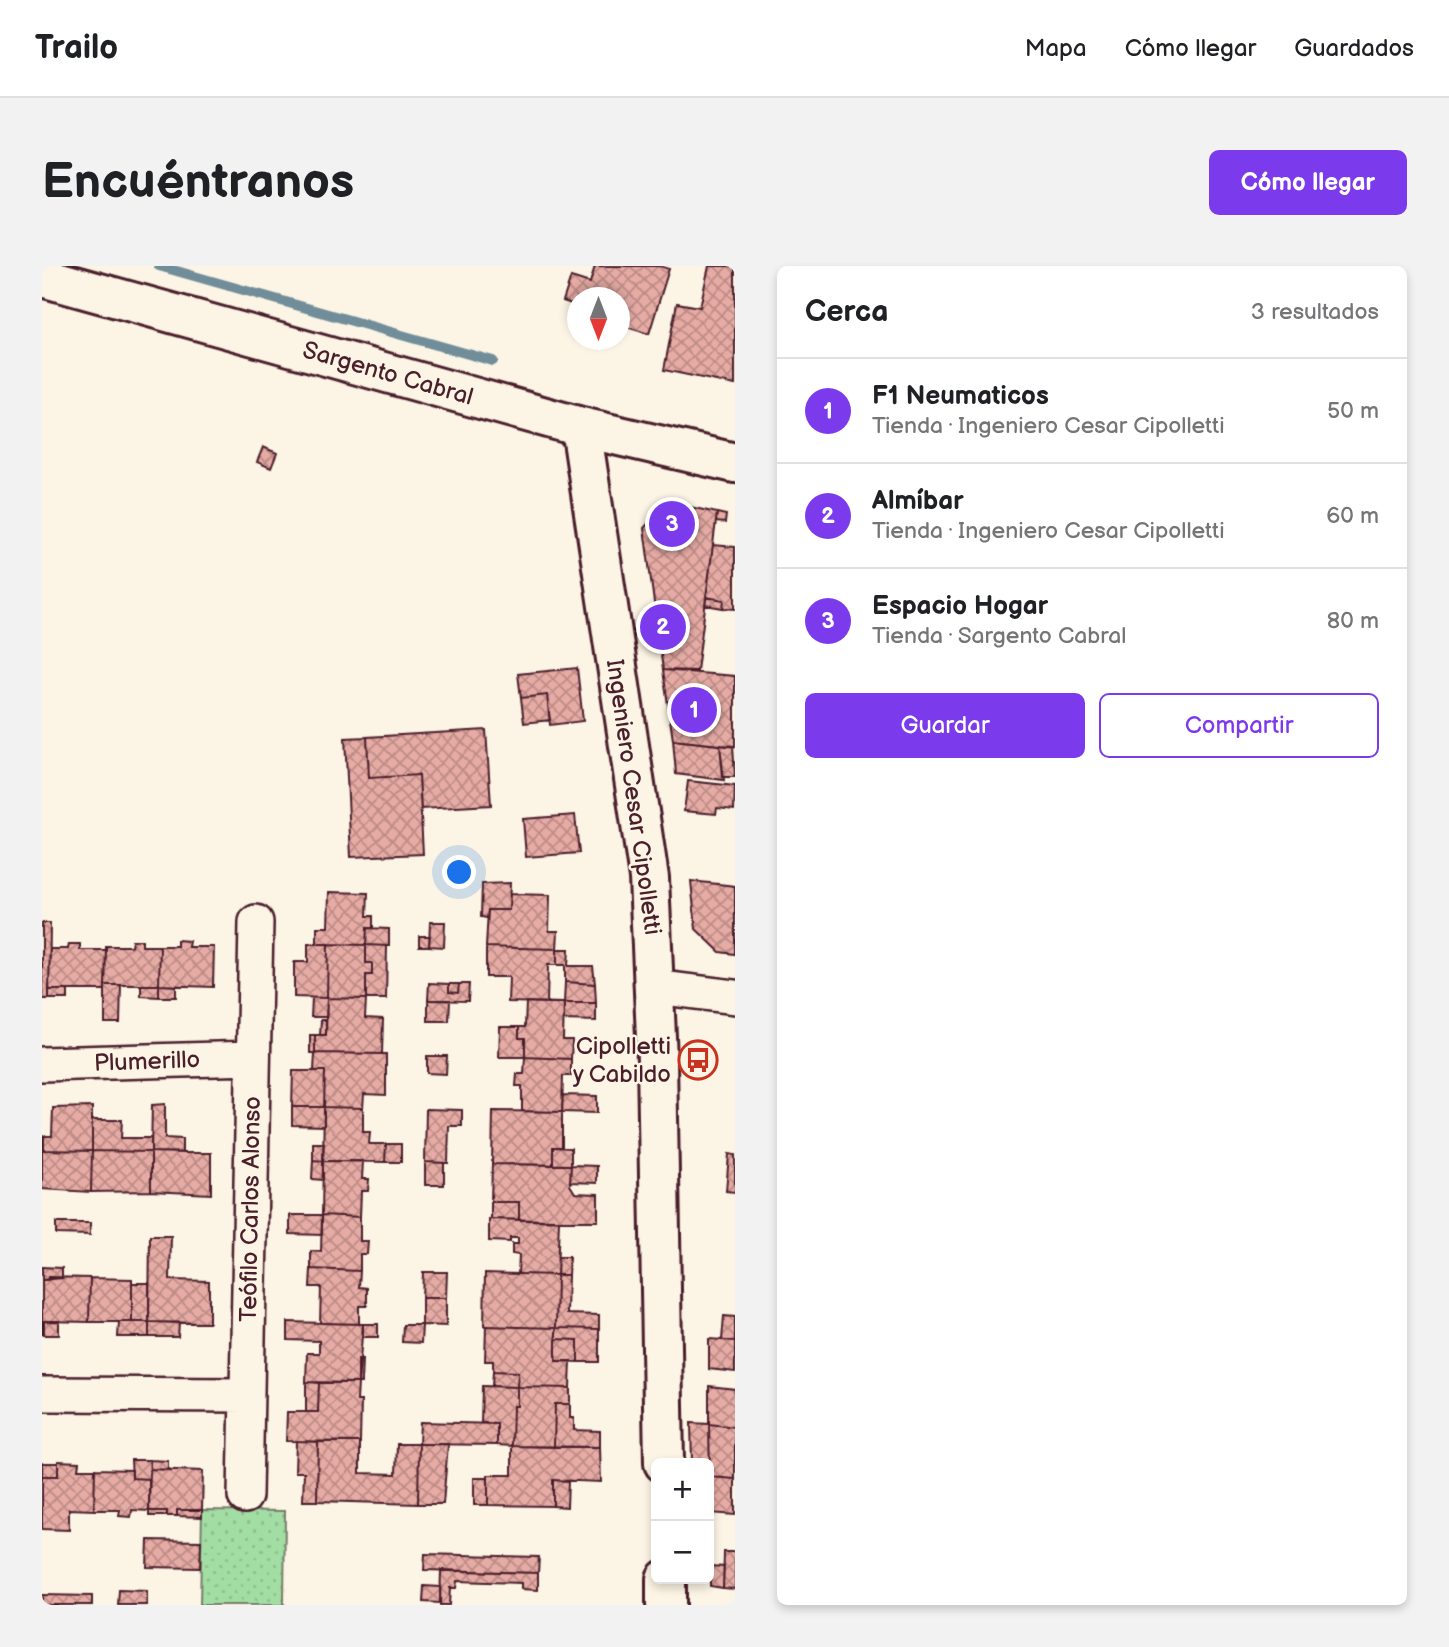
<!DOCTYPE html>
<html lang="es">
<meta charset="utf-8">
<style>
:root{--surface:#fff;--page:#f2f2f2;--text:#202124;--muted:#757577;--line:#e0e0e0;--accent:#7c3aed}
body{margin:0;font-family:"Balsamiq Sans",sans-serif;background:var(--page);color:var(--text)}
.controls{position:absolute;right:21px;bottom:21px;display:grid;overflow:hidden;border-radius:10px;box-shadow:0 4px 10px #0003}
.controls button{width:63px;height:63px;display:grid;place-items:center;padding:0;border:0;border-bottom:2px solid var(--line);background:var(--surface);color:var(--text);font:35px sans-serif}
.compass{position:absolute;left:525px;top:21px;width:63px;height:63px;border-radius:50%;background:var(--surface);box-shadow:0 4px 10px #0003;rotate:180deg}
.you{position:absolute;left:418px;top:607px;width:24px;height:24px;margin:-18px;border:5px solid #fff;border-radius:50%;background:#1a73e8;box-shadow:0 0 0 10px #1a73e833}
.badge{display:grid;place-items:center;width:46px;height:46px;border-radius:50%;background:var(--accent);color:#fff;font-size:23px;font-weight:700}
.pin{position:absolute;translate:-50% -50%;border:4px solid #fff;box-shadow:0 2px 7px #0006}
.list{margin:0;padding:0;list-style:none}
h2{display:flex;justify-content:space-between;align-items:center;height:91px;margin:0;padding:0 28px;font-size:30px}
h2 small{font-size:23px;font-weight:400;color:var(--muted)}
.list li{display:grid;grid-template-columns:46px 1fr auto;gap:21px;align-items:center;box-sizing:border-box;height:105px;padding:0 28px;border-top:2px solid var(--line)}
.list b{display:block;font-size:26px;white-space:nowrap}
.list p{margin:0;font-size:23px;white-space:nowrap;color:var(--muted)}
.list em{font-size:23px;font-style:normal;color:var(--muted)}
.actions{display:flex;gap:14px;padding:21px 28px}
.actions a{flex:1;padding:16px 0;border:2px solid var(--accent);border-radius:10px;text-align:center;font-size:24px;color:var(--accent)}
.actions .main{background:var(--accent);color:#fff}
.map{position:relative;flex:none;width:693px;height:1339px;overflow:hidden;border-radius:10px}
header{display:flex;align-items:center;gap:42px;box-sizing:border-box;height:98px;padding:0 35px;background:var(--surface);border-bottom:2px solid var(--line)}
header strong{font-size:33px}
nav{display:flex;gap:38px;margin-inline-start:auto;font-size:24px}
.intro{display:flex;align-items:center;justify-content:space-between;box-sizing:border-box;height:168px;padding:0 42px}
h1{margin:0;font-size:49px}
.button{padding:18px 32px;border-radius:10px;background:var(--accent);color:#fff;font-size:24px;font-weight:700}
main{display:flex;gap:42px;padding:0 42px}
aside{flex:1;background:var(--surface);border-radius:10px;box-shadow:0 4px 10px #0003}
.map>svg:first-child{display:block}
</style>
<header>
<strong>Trailo</strong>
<nav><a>Mapa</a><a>Cómo llegar</a><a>Guardados</a></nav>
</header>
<div class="intro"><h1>Encuéntranos</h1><a class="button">Cómo llegar</a></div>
<main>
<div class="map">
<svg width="693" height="1339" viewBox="0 0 693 1339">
<defs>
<pattern id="park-dots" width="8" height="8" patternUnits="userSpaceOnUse" patternTransform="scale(1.75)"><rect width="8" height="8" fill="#a2dda4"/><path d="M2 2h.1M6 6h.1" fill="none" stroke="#8dbd8d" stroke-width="1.8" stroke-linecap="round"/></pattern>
<pattern id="building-cross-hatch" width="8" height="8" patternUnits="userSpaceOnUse" patternTransform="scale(1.75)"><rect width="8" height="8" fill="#e6aba4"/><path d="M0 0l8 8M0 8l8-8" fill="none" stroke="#bc8b86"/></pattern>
</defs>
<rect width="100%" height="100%" fill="#fcf5e5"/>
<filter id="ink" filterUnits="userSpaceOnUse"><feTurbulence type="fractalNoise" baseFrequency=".0143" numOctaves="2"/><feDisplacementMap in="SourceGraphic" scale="14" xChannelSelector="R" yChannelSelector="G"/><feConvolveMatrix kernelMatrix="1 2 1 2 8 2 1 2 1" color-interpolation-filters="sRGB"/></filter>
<g filter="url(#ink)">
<!-- park -->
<path fill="url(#park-dots)" stroke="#767e68" stroke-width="2" d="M160,1244L243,1245L242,1339H158Z"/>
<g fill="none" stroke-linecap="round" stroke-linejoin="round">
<!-- stream -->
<path stroke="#6f8d99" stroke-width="10" d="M117,0L451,95"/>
</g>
<!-- building -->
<path fill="url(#building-cross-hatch)" stroke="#4a1f2b" stroke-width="2" d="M553,0H618L627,3L607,68L578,59V32H536V40L521,35L529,11L548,17Z
M667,0H693V119L622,104L635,37L658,41Z
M221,181L235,187L229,202L215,196Z
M626,236L675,247L655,405L621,404L602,262Z
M675,247L684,249L683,257L674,256Z
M671,279L693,281V343L681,342L682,334L664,331Z
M664,331L682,334L681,342L663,339Z
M535,402L541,455L508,459L505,429L479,432L476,408Z
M621,404L693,410V481L631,474Z
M505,429L508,454L482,457L479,432Z
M444,464L449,539L379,543L377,509L327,512L325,471Z
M325,471L327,512L377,509L381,588L309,591L303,472Z
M631,474L678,479L682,514L634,508Z
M678,479L691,480L693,511H681Z
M646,515L693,520L692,544L675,542L674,548L642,545Z
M533,549L537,587L484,591L481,553Z
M649,615L693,620V688L678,686L654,663Z
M468,617L467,644H446L445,652L439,651L440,618Z
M287,626L326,627L325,650H331V662H325L324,679L275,678V661H286Z
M468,628L508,629L507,665H516L515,683L444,681L446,644H467Z
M388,656H403L402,681L387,680Z
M0,657H8L7,733H0Z
M325,662L347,663V680L324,679Z
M377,670H388L387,680H377Z
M90,674H100V680H118L117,719H63L64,680H89Z
M135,674L147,675L146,681H172L171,721L117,719L118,680H135Z
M27,678H38V684H64L63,724H7L8,683H26Z
M266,678H286L285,732L252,731V696H266Z
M286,678L324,679V697H330V709H324V733L285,732Z
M324,679L345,680L344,733H324V709H330V697H324Z
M444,681L515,683V699H506L505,737L466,736L467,711H444Z
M515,683H527L526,700H551L553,718L523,716V699H515Z
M523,716L553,718L554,737H522Z
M387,717L407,718V726L416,727L417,718H427L426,735L386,734Z
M407,718H417L416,727L407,726Z
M63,719H79L78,757H63Z
M99,719H117V731L99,730Z
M117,719L134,720V731H117Z
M7,724H26V733H7Z
M270,732H285L284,751H269Z
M285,732L324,733L323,752L341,753L340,788L273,787V769H284Z
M386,734H408L407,755H386Z
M484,736L522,737L521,774H530L529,793L483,791V772H477V761H483Z
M522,737H554V755L522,754Z
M279,754H284V769H278Z
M458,761H477V772H483V791H457Z
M268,769H273V787H268Z
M273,787L344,788V829L322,828L321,842L282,841L283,805H272Z
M385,790H405L404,808L385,807Z
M483,791L529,793V810H521L520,846L480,845V820H474L475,808H482Z
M251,805H283L282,841H250Z
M521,829L555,830V847L520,846Z
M123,838V872L140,873V887L109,886L110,839Z
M50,841V885L2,884V870H10L11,842Z
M250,841H282V860L250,859Z
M282,841L321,842V866H328L327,878H344L343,896L281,895Z
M384,843L420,844V860H407L406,897L383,896Z
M451,845L520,846V881H511V899L450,898Z
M50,854H80L79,872H109V886L50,885Z
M0,870L2,884L50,885L49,926L0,923Z
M271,877H282L281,895L271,894Z
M344,878H359V896H343Z
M511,881L529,882V899H511Z
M50,885L109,886V925L49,926Z
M109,886L169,887V928L109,925Z
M687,888L693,889V926L684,925Z
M271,894L281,895V914L270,913Z
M281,895H321L320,913H327L326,925H319L318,951L280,949Z
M383,896L402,897V919H383Z
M450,898L529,899L528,919L533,927L556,928V955L477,954V936H449Z
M529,899L555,900V917L528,916Z
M449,936H477V954L449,953Z
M248,949H280V969L248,968Z
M280,949L318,951V975H326L325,988H318V1005L269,1003V985L279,986Z
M447,953L517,954L515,1009L476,1008L477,989L470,988V978H476V972H468V976L447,975Z
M14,957H48V969L14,968Z
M108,970H129L128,1014L167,1015V1057L107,1056Z
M516,991H527L526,1009H515Z
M0,1001L20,1002V1012L0,1014Z
M269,1003L318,1005L317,1021L325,1022V1040H317V1058L278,1057L279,1021H268Z
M381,1006H405L404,1032H380Z
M443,1007L515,1009L514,1062L442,1060Z
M515,1009H526L525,1048L557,1049V1063L514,1062Z
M6,1011L48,1012L47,1056L2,1055L0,1069V1014H6Z
M48,1012L90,1013V1056H47Z
M90,1017H107V1056H90Z
M380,1032H404V1060L380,1059Z
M682,1050L693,1051V1075L680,1074Z
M2,1055H17V1069H2Z
M77,1056H107V1071H76Z
M107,1056L137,1057L136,1071H107Z
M246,1056L321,1058L316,1117L264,1116L265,1087H277V1075L246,1074Z
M321,1058H336V1071H321Z
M361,1059H380L379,1077L360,1076Z
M444,1060L514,1062V1095H529L528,1122L475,1121L476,1106L451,1105V1095H443Z
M514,1062L557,1063V1096H536V1074L514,1073Z
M514,1073L536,1074V1096L514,1095Z
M667,1073L693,1075V1106L667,1103Z
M316,1093H320L319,1117H316Z
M451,1105L476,1106L475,1121L450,1120Z
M264,1116L277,1117L276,1146H264Z
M277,1117H316L315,1135H319L318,1176L244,1175L245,1146H276Z
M440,1120L475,1121V1140H471L470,1180L455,1179V1158L439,1157Z
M667,1120L693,1123V1161L667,1158Z
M475,1121L528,1122V1138H513L512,1181L470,1180L471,1140H475Z
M513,1138H528V1152H532V1164L558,1165V1181H512Z
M378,1156L455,1158V1179L377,1178Z
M649,1157L667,1158L668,1211L667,1197H650Z
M667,1158L693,1161V1213L668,1211Z
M254,1175L276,1176L275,1235H261L262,1206H253Z
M276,1176H318V1207L354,1208L355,1178H377L376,1238L275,1235Z
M377,1178H406L401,1238H376Z
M470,1180L558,1181L559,1216L511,1214V1240L446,1239V1209H470Z
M89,1194H108L107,1213L90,1212Z
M108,1194L126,1195V1204L108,1203Z
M16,1195L37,1196L36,1203H53L52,1244L27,1243V1264L0,1263V1210H16Z
M0,1197H16V1210H0Z
M53,1203L90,1204V1212L107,1213V1245L90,1244L89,1251L77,1250L78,1244H52Z
M108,1203L161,1205L160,1244H135V1250H125V1245H107Z
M668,1211L693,1213V1249L668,1247Z
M432,1212H446V1239H432Z
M511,1214L526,1215L525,1241L511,1240Z
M135,1244H160V1251L135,1250Z
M107,1245H125V1250H107Z
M106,1274L159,1275L158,1302L105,1301Z
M682,1286H693V1323L681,1322Z
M383,1288L497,1291L496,1307L382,1304Z
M668,1300L682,1301L681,1322L668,1320Z
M399,1304L496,1307V1324L479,1323V1317L415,1315L414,1322H408L407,1339H398Z
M382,1320L398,1321V1337L381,1336Z
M77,1324L105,1325V1339H76Z
M0,1329L50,1330V1339H0Z"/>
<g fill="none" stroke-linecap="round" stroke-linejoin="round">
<!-- street casing -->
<g stroke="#4a1f2b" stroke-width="38">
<path id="street" d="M613,721L693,731
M0,798L211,792
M0,1128L205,1129
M203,1230L214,656"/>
</g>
<!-- secondary casing -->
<g stroke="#4a1f2b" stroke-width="44">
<path id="secondary" d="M0,11L539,161L693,197
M539,161L607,612L615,794L622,1197
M624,1313V1339"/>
</g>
<!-- street -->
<use href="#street" stroke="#fcf5e5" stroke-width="33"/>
<!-- secondary -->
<use href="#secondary" stroke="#fcf5e5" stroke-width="38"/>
</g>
</g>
<!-- icons -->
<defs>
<g id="bus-ring" transform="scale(2.0125)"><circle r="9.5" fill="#fcf5e5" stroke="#c8321e" stroke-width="1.5"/><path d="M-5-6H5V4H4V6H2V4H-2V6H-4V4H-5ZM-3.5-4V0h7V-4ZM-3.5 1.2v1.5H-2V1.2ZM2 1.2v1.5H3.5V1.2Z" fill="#c8321e"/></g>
</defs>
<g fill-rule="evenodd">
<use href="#bus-ring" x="656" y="794"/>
</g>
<g text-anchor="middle" stroke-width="5" stroke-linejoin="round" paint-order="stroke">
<!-- street labels -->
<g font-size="24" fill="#4a1f2b" stroke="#fcf5e5">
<text transform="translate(346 107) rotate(16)" y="8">Sargento Cabral</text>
<text transform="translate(592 531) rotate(82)" y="8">Ingeniero Cesar Cipolletti</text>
<text transform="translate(105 795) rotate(-2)" y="8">Plumerillo</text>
<text transform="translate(208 943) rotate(-89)" y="8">Teófilo Carlos Alonso</text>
</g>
<!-- poi labels -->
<g font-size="24" fill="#4a1f2b" stroke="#fcf5e5" text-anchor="end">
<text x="629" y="788">Cipolletti<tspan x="629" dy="28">y Cabildo</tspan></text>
</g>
</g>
</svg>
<div class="controls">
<button>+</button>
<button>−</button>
</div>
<svg class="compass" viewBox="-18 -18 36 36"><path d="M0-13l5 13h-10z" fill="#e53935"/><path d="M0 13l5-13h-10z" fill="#757577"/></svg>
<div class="you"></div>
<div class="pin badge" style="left:652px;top:444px">1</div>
<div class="pin badge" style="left:621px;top:361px">2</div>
<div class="pin badge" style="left:630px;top:258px">3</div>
</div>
<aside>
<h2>Cerca<small>3 resultados</small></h2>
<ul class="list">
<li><span class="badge">1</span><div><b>F1 Neumaticos</b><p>Tienda · Ingeniero Cesar Cipolletti</p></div><em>50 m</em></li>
<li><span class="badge">2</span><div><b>Almíbar</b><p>Tienda · Ingeniero Cesar Cipolletti</p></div><em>60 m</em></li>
<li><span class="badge">3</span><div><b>Espacio Hogar</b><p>Tienda · Sargento Cabral</p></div><em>80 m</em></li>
</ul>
<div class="actions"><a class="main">Guardar</a><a>Compartir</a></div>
</aside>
</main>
